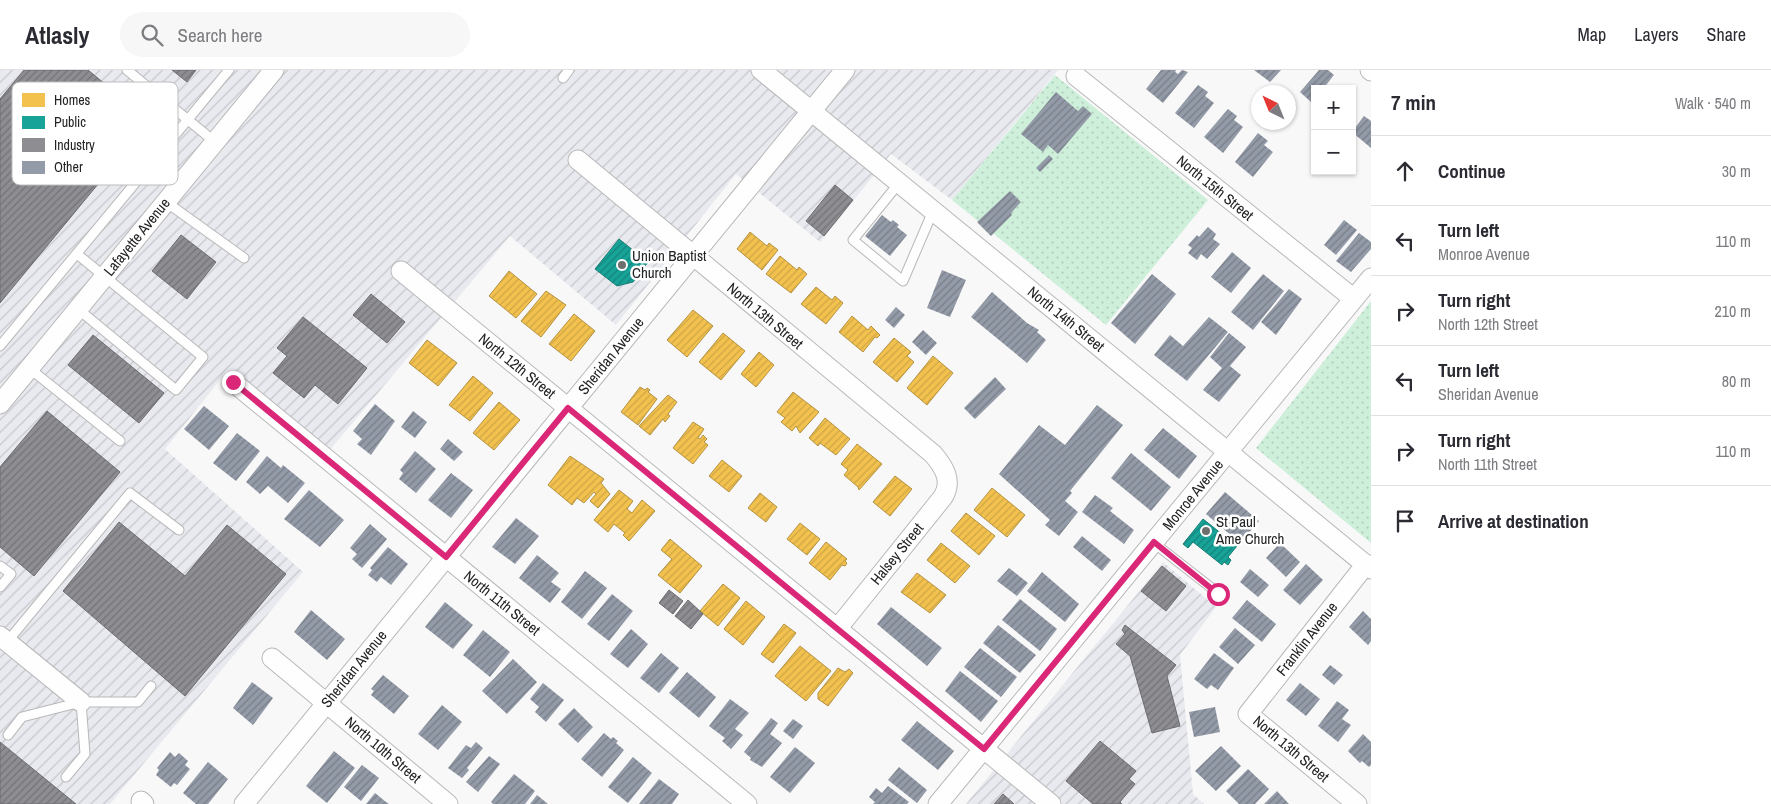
<!DOCTYPE html>
<meta charset="utf-8">
<style>
:root{--surface:#fff;--page:#f7f7f7;--text:#2b2b33;--muted:#7c7c81;--line:#e1e1e2}
body{margin:0;font-family:"Archivo Narrow",sans-serif;background:var(--page);color:var(--text)}
.controls{position:absolute;right:15px;top:15px;display:grid;overflow:hidden;border-radius:0px;box-shadow:0 1px 4px #0004}
.controls button{width:45px;height:45px;display:grid;place-items:center;padding:0;border:0;border-bottom:1px solid var(--line);background:var(--surface);color:var(--text);font:25px sans-serif}
.compass{position:absolute;left:1251px;top:15px;width:45px;height:45px;border-radius:50%;background:var(--surface);box-shadow:0 1px 4px #0004;rotate:317deg}
.stop{position:absolute;width:15px;height:15px;margin:-11px;border:4px solid #db2777;border-radius:50%;background:#fff}
.stop.end{background:#db2777;border-color:#fff;box-shadow:0 1px 5px #0008}
.list{margin:0;padding:0;list-style:none}
h2{display:flex;justify-content:space-between;align-items:center;height:65px;margin:0;padding:0 20px;font-size:21px}
h2 small{font-size:16px;font-weight:400;color:var(--muted)}
.list li{display:grid;grid-template-columns:32px 1fr auto;gap:15px;align-items:center;box-sizing:border-box;height:70px;padding:0 20px;border-top:1px solid var(--line)}
.list b{display:block;font-size:19px;white-space:nowrap}
.list p{margin:0;font-size:16px;white-space:nowrap;color:var(--muted)}
.list em{font-size:16px;font-style:normal;color:var(--muted)}
.icon{flex:none;width:28px;height:28px;fill:none;stroke:currentColor;stroke-width:2;stroke-linecap:round;stroke-linejoin:round}
.map{position:relative;flex:none;width:1371px;height:734px;overflow:hidden}
header{display:flex;align-items:center;gap:30px;box-sizing:border-box;height:70px;padding:0 25px;background:var(--surface);border-bottom:1px solid var(--line)}
header strong{font-size:24px}
nav{display:flex;gap:28px;margin-inline-start:auto;font-size:18px}
.search{width:350px;height:45px;background:var(--page);display:flex;align-items:center;gap:12px;box-sizing:border-box;padding:0 18px;border-radius:28px;color:var(--muted);font-size:19px}
main{display:flex}
aside{flex:1;background:var(--surface)}
.map>svg:first-child{display:block}
</style>
<header>
<strong>Atlasly</strong>
<div class="search"><svg class="icon" aria-label="search" viewBox="0 0 24 24"><circle cx="10" cy="10" r="6"/><path d="M15 15l6 6"/></svg>Search here</div>
<nav><a>Map</a><a>Layers</a><a>Share</a></nav>
</header>
<main>
<div class="map">
<svg width="1371" height="734" viewBox="0 0 1371 734">
<defs>
<pattern id="industrial-furrows" width="10" height="10" patternUnits="userSpaceOnUse" patternTransform="scale(1.25)"><rect width="10" height="10" fill="#e8eaef"/><path d="M-1 1l2-2M0 10L10 0M9 11l2-2" fill="none" stroke="#c7c8cd"/></pattern>
<pattern id="park-dots" width="8" height="8" patternUnits="userSpaceOnUse" patternTransform="scale(1.25)"><rect width="8" height="8" fill="#cef0db"/><path d="M2 2h.1M6 6h.1" fill="none" stroke="#b1cebc" stroke-width="1.8" stroke-linecap="round"/></pattern>
<pattern id="homes-hatch" width="6" height="6" patternUnits="userSpaceOnUse" patternTransform="scale(1.25)"><rect width="6" height="6" fill="#f2c14e"/><path d="M-1 1l2-2M0 6l6-6M5 7l2-2" fill="none" stroke="#cfa644"/></pattern>
<pattern id="public-hatch" width="6" height="6" patternUnits="userSpaceOnUse" patternTransform="scale(1.25)"><rect width="6" height="6" fill="#17a398"/><path d="M-1 1l2-2M0 6l6-6M5 7l2-2" fill="none" stroke="#14847c"/></pattern>
<pattern id="industry-hatch" width="6" height="6" patternUnits="userSpaceOnUse" patternTransform="scale(1.25)"><rect width="6" height="6" fill="#8d8d92"/><path d="M-1 1l2-2M0 6l6-6M5 7l2-2" fill="none" stroke="#737377"/></pattern>
<pattern id="building-hatch" width="6" height="6" patternUnits="userSpaceOnUse" patternTransform="scale(1.25)"><rect width="6" height="6" fill="#949ba8"/><path d="M-1 1l2-2M0 6l6-6M5 7l2-2" fill="none" stroke="#787e88"/></pattern>
</defs>
<rect width="100%" height="100%" fill="#f8f8f8"/>
<!-- industrial -->
<path fill="url(#industrial-furrows)" d="M0,0H1058L952,130L891,84L820,172L736,104L616,255L510,166L329,381L227,301L165,379L303,502L110,734H0Z
M1163,492L1216,537L1180,585L1193,724L1204,734H966Z"/>
<!-- park -->
<path fill="url(#park-dots)" d="M1055,5L1208,130L1106,255L952,130Z
M1371,231V473L1256,378Z"/>
<!-- homes -->
<path fill="url(#homes-hatch)" stroke="#b49241" d="M750,162L767,176L769,173L778,180L762,200L737,179Z
M780,186L797,200L799,197L807,204L791,223L766,204Z
M509,201L537,224L516,248L489,226Z
M816,217L832,230L835,226L843,233L826,254L801,234Z
M546,221L566,235L541,267L521,251Z
M693,240L713,256L687,287L667,270Z
M574,244L595,261L571,291L549,274Z
M852,246L868,260L871,256L880,265L877,268L875,267L863,282L839,262Z
M723,263L745,281L721,310L699,292Z
M894,268L911,282L907,286L914,292L897,312L873,292Z
M427,270L457,293L438,316L409,293Z
M759,282L774,295L756,317L741,304Z
M933,286L953,303L927,335L907,318Z
M473,306L493,323L470,351L449,335Z
M640,317L645,320L647,318L650,320L648,322L657,329L638,355L621,342Z
M793,322L819,342L800,363L796,356L792,361L781,352L785,348L777,342Z
M668,325L677,332L668,344L670,346L665,352L663,349L650,365L639,356Z
M499,332L520,350L494,380L473,363Z
M825,348L850,369L836,385L820,373L818,376L809,368Z
M693,352L704,359L698,368L700,369L703,365L707,369L704,372L708,375L693,394L673,378Z
M857,374L882,394L859,420L858,417L844,405L848,400L841,394Z
M570,386L604,409L601,413L610,424L598,438L590,431L596,424L594,422L584,433L577,428L572,435L548,415Z
M722,390L742,406L729,422L709,406Z
M895,406L912,419L890,446L873,432Z
M992,418L1025,445L1007,467L974,440Z
M619,420L633,431L627,439L632,443L642,430L655,441L629,471L623,465L625,463L614,454L608,462L594,450Z
M760,423L777,437L766,452L748,438Z
M966,443L995,466L979,485L951,461Z
M800,453L820,469L807,485L787,469Z
M670,469L702,496L680,523L658,505L672,489L661,480Z
M826,472L847,489L845,491L847,493L845,496L842,495L830,510L809,493Z
M941,473L970,496L955,513L927,490Z
M917,503L946,525L930,543L901,522Z
M723,514L740,528L718,556L700,541Z
M746,531L765,547L743,575L724,559Z
M784,554L796,563L773,593L761,584Z
M800,576L831,601L806,631L775,606Z
M838,598L845,602L849,599L853,603L828,636L818,629V623Z"/>
<!-- public -->
<path fill="url(#public-hatch)" stroke="#1a7d75" d="M619,169L648,192L633,212L617,216L595,199Z
M1203,449L1237,476L1228,487L1231,490L1228,495L1224,492L1222,495L1193,472L1188,478L1183,474Z"/>
<!-- industry -->
<path fill="url(#industry-hatch)" stroke="#6d6d71" d="M24,0H88L150,51L0,233V29Z
M172,0H196L187,12Z
M835,115L853,130L824,166L806,151Z
M181,165L216,192L187,229L152,201Z
M371,224L405,252L387,273L353,245Z
M303,247L367,298L338,334L315,315L304,328L273,303L287,286L277,278Z
M93,265L164,323L139,353L68,295Z
M47,341L120,402L34,506L0,477V397Z
M119,452L185,506L227,455L286,504L185,626L63,521Z
M1162,496L1186,516L1166,541L1141,521Z
M669,520L683,531L673,544L659,533Z
M688,530L703,544L691,559L675,546Z
M1125,555L1176,595L1167,606L1180,656L1152,663L1130,586L1116,574L1125,564L1122,560Z
M1100,671L1136,701L1129,709L1135,714L1120,732L1122,734H1093L1066,711Z
M0,672L76,734H0Z
M1003,724L1014,734H994Z"/>
<!-- building -->
<path fill="url(#building-hatch)" d="M1161,0H1176L1175,2L1178,4L1182,0L1188,2L1163,33L1146,19Z
M1254,0H1281L1270,12Z
M1319,0H1328L1334,5L1323,19H1315V28L1311,32L1300,22Z
M1198,15L1208,22L1205,26L1214,33L1194,58L1175,43Z
M1056,22L1078,41L1083,36L1092,44L1058,84L1048,75L1043,82L1021,64Z
M1288,29L1296,35L1288,43Z
M1228,39L1237,46L1234,50L1243,57L1223,83L1204,67Z
M1364,46L1371,51V78L1352,62Z
M1258,63L1268,71L1264,75L1273,82L1253,107L1235,92Z
M1049,85L1053,89L1040,102L1036,98Z
M1010,121L1021,132L1011,143L1012,145L991,166L977,152Z
M882,145L891,152L893,150L899,155L897,157L907,165L890,186L865,166Z
M1344,150L1357,160L1336,185L1324,175Z
M1208,157L1216,164L1213,169L1220,174L1207,189L1201,184L1197,190L1188,183L1192,178L1188,175L1197,165L1199,167Z
M1359,163L1371,172V179L1351,202L1336,191Z
M1232,182L1251,198L1231,223L1211,207Z
M942,200L966,210L950,247L927,238Z
M1152,204L1176,224L1135,274L1111,253Z
M1263,204L1284,221L1253,260L1231,242Z
M1289,219L1302,229L1276,265L1261,252Z
M992,222L1027,253L1039,260L1037,262L1046,270L1027,293L971,247Z
M896,237L905,245L894,258L885,250Z
M1209,247L1228,262L1187,311L1154,285L1170,265L1183,276Z
M923,260L937,273L926,285L912,272Z
M1229,263L1246,277L1230,296L1241,305L1219,332L1203,320L1222,298L1210,287Z
M995,307L1006,319L975,349L964,338Z
M375,334L395,351L371,385L357,374L362,369L353,361Z
M1097,335L1123,355L1070,421L1072,423L1065,431L1078,442L1059,466L1045,455L1050,450L999,404L1039,355L1065,375Z
M204,336L229,356L209,380L184,359Z
M413,341L427,352L415,368L401,357Z
M1163,358L1197,386L1179,409L1144,380Z
M237,363L260,381L236,411L213,393Z
M448,369L463,382L454,391L440,379Z
M415,381L436,399L416,423L399,409L403,403L400,400Z
M1131,383L1171,417L1151,441L1111,408Z
M267,386L281,398L283,395L305,413L288,433L268,416L260,424L246,412Z
M451,403L473,420L451,448L428,430Z
M309,420L344,450L320,477L284,449Z
M1225,422L1259,451L1240,473L1206,444Z
M1095,425L1113,438L1110,441L1134,460L1124,474L1082,442Z
M516,448L539,466L515,494L492,477Z
M370,454L387,469L362,498L352,489L357,484L350,478Z
M1082,466L1111,490L1102,501L1073,477Z
M1280,473L1300,492L1286,507L1266,488Z
M388,477L408,494L391,515L381,507L377,512L368,505L372,500L370,498Z
M537,485L559,503L551,512L561,519L550,533L519,508Z
M1306,494L1323,510L1300,535L1283,520Z
M1009,498L1028,513L1017,526L997,511Z
M1250,499L1269,515L1258,527L1240,512Z
M585,501L607,518L582,549L561,532Z
M1042,502L1079,534L1065,552L1027,521Z
M612,524L633,541L609,571L587,554Z
M1020,529L1057,559L1040,581L1002,550Z
M1247,530L1276,554L1262,572L1232,548Z
M445,532L473,555L453,579L425,557Z
M891,537L942,578L927,596L877,554Z
M311,540L345,569L327,590L294,562Z
M1363,541L1371,549V571L1368,575L1349,557Z
M998,555L1036,585L1020,603L983,573Z
M1235,558L1255,575L1238,594L1219,577Z
M631,559L648,574L628,598L610,584Z
M483,560L510,582L490,607L463,585Z
M980,578L1017,607L1001,627L964,597Z
M661,583L679,598L659,623L640,608Z
M1214,583L1234,598L1218,620L1211,615L1207,619L1194,609Z
M513,589L537,612L507,644L482,621Z
M1330,595L1343,605L1334,615L1322,605Z
M960,601L998,631L981,652L945,621Z
M687,602L716,627L699,648L669,623Z
M383,605L409,626L394,644L371,625L374,621L371,619Z
M252,612L273,628L253,655L233,638Z
M543,613L564,630L546,652L535,642L539,637L530,629Z
M1300,613L1320,629L1306,646L1286,630Z
M730,629L749,643L735,659L743,665L731,679L722,671L725,668L709,656Z
M1337,631L1349,640L1342,649L1351,655L1338,672L1318,656Z
M442,635L462,652L438,680L418,664Z
M1215,637L1220,662L1194,667L1189,642Z
M574,638L593,657L578,673L558,654Z
M771,648L778,653L770,664L782,673L762,697L750,690L751,688L744,682Z
M793,649L803,656L793,669L783,661Z
M917,651L954,681L938,700L901,670Z
M604,663L611,669L613,667L618,671L616,673L624,680L602,707L581,689Z
M1363,664L1371,672V695L1369,697L1362,691L1360,693L1348,681Z
M476,672L483,678L467,698L469,700L462,708L448,698L466,675L471,678Z
M1221,676L1241,696L1216,721L1195,701Z
M795,677L815,693L790,723L770,707Z
M334,681L355,698L327,733L306,716Z
M170,682L175,687L179,683L188,691L185,695L190,699L177,715L174,713L171,717L156,705L159,700L157,698Z
M489,686L500,694L478,722L466,712Z
M633,687L652,703L628,733L608,717Z
M208,692L228,709L208,734H196L183,723Z
M362,695L379,708L361,731L344,717Z
M899,697L927,720L917,733L888,710Z
M1248,699L1269,719L1255,734H1239L1226,721Z
M514,704L535,721L525,734H493L491,732Z
M659,709L679,724L672,734H639Z
M888,716L909,732L907,734H873L875,732L869,727L876,718L882,723Z
M1277,721L1289,734H1264Z
M375,723L386,732L389,734H366Z
M537,725L548,734H530Z"/>
<g fill="none" stroke-linecap="round" stroke-linejoin="round">
<!-- service casing -->
<g stroke="#b8b8b8" stroke-width="11">
<path id="service" d="M127,0L215,72
M563,8L569,0
M899,113L853,170L903,211L933,141
M166,132L244,188
M77,184L203,287L176,320L78,239
M0,276L229,0
M29,298L120,371
M1154,473L1218,523
M0,496L11,504L0,517
M7,572L130,423L179,460
M8,665L22,647L81,632H138L151,616
M66,707L85,684L81,632"/>
</g>
<!-- minor casing -->
<g stroke="#b8b8b8" stroke-width="21">
<path id="minor" d="M761,0L1371,499
M1370,0L1371,1
M1076,6L1354,229
M578,90L933,384C944,397 953,411 943,427L837,559
M401,201L1051,734
M233,312L747,734
M0,334L274,0
M0,566L81,632
M272,588L448,734
M141,731L144,734
M244,734L845,0
M938,734L1371,208
M1357,734L1248,644L1366,494"/>
</g>
<!-- service -->
<use href="#service" stroke="#fefefe" stroke-width="9"/>
<!-- minor -->
<use href="#minor" stroke="#fefefe" stroke-width="19"/>
</g>
<g fill="none" stroke-linecap="round" stroke-linejoin="round">
<!-- route -->
<path stroke="#db2777" stroke-width="6" d="M233,312L446,487L568,338L984,679L1154,472L1218,524"/>
</g>
<!-- markers -->
<g fill="#6d6e6e" stroke="#fff" stroke-width="2">
<circle cx="622" cy="195" r="5"/>
<circle cx="1206" cy="461" r="5"/>
</g>
<g text-anchor="middle" stroke-width="5" stroke-linejoin="round" paint-order="stroke">
<!-- street labels -->
<g font-size="15" fill="#222323" stroke="#fff">
<text transform="translate(1215 118) rotate(39)" y="5">North 15th Street</text>
<text transform="translate(137 167) rotate(-51)" y="5">Lafayette Avenue</text>
<text transform="translate(765 246) rotate(40)" y="5">North 13th Street</text>
<text transform="translate(1066 249) rotate(39)" y="5">North 14th Street</text>
<text transform="translate(611 286) rotate(-51)" y="5">Sheridan Avenue</text>
<text transform="translate(517 296) rotate(39)" y="5">North 12th Street</text>
<text transform="translate(1193 425) rotate(-51)" y="5">Monroe Avenue</text>
<text transform="translate(897 484) rotate(-51)" y="5">Halsey Street</text>
<text transform="translate(502 533) rotate(39)" y="5">North 11th Street</text>
<text transform="translate(1307 569) rotate(-52)" y="5">Franklin Avenue</text>
<text transform="translate(354 599) rotate(-51)" y="5">Sheridan Avenue</text>
<text transform="translate(1291 679) rotate(40)" y="5">North 13th Street</text>
<text transform="translate(383 680) rotate(40)" y="5">North 10th Street</text>
</g>
<!-- poi labels -->
<g font-size="15" fill="#222323" stroke="#fff" text-anchor="start">
<text x="632" y="191">Union Baptist<tspan x="632" dy="17">Church</tspan></text>
<text x="1216" y="457">St Paul<tspan x="1216" dy="17">Ame Church</tspan></text>
</g>
</g>
<!-- legend -->
<rect x="12" y="12" width="166" height="103" rx="8" fill="#fff" stroke="#bdbdbd" stroke-width="1"/>
<rect x="22" y="23" width="23" height="14" fill="#f2c14e"/>
<rect x="22" y="46" width="23" height="13" fill="#17a398"/>
<rect x="22" y="68" width="23" height="14" fill="#8d8d92"/>
<rect x="22" y="91" width="23" height="13" fill="#949ba8"/>
<g font-size="14" fill="#222323">
<text x="54" y="35">Homes</text>
<text x="54" y="57">Public</text>
<text x="54" y="80">Industry</text>
<text x="54" y="102">Other</text>
</g>
</svg>
<div class="controls">
<button>+</button>
<button>−</button>
</div>
<svg class="compass" viewBox="-18 -18 36 36"><path d="M0-13l5 13h-10z" fill="#e53935"/><path d="M0 13l5-13h-10z" fill="#7c7c81"/></svg>
<div class="stop" style="left:1218px;top:524px"></div>
<div class="stop end" style="left:233px;top:312px"></div>
</div>
<aside>
<h2>7 min<small>Walk · 540 m</small></h2>
<ul class="list">
<li><svg class="icon" aria-label="ahead" viewBox="0 0 24 24"><path d="M12 20V5M6 11l6-6 6 6"/></svg><div><b>Continue</b></div><em>30 m</em></li>
<li><svg class="icon" aria-label="left" viewBox="0 0 24 24"><path d="M17 20v-9H6M10 6l-5 5 5 5"/></svg><div><b>Turn left</b><p>Monroe Avenue</p></div><em>110 m</em></li>
<li><svg class="icon" aria-label="right" viewBox="0 0 24 24"><path d="M7 20v-9h11M14 6l5 5-5 5"/></svg><div><b>Turn right</b><p>North 12th Street</p></div><em>210 m</em></li>
<li><svg class="icon" aria-label="left" viewBox="0 0 24 24"><path d="M17 20v-9H6M10 6l-5 5 5 5"/></svg><div><b>Turn left</b><p>Sheridan Avenue</p></div><em>80 m</em></li>
<li><svg class="icon" aria-label="right" viewBox="0 0 24 24"><path d="M7 20v-9h11M14 6l5 5-5 5"/></svg><div><b>Turn right</b><p>North 11th Street</p></div><em>110 m</em></li>
<li><svg class="icon" aria-label="arrive" viewBox="0 0 24 24"><path d="M6 21V4h12l-3 4 3 4H6"/></svg><div><b>Arrive at destination</b></div></li>
</ul>
</aside>
</main>
